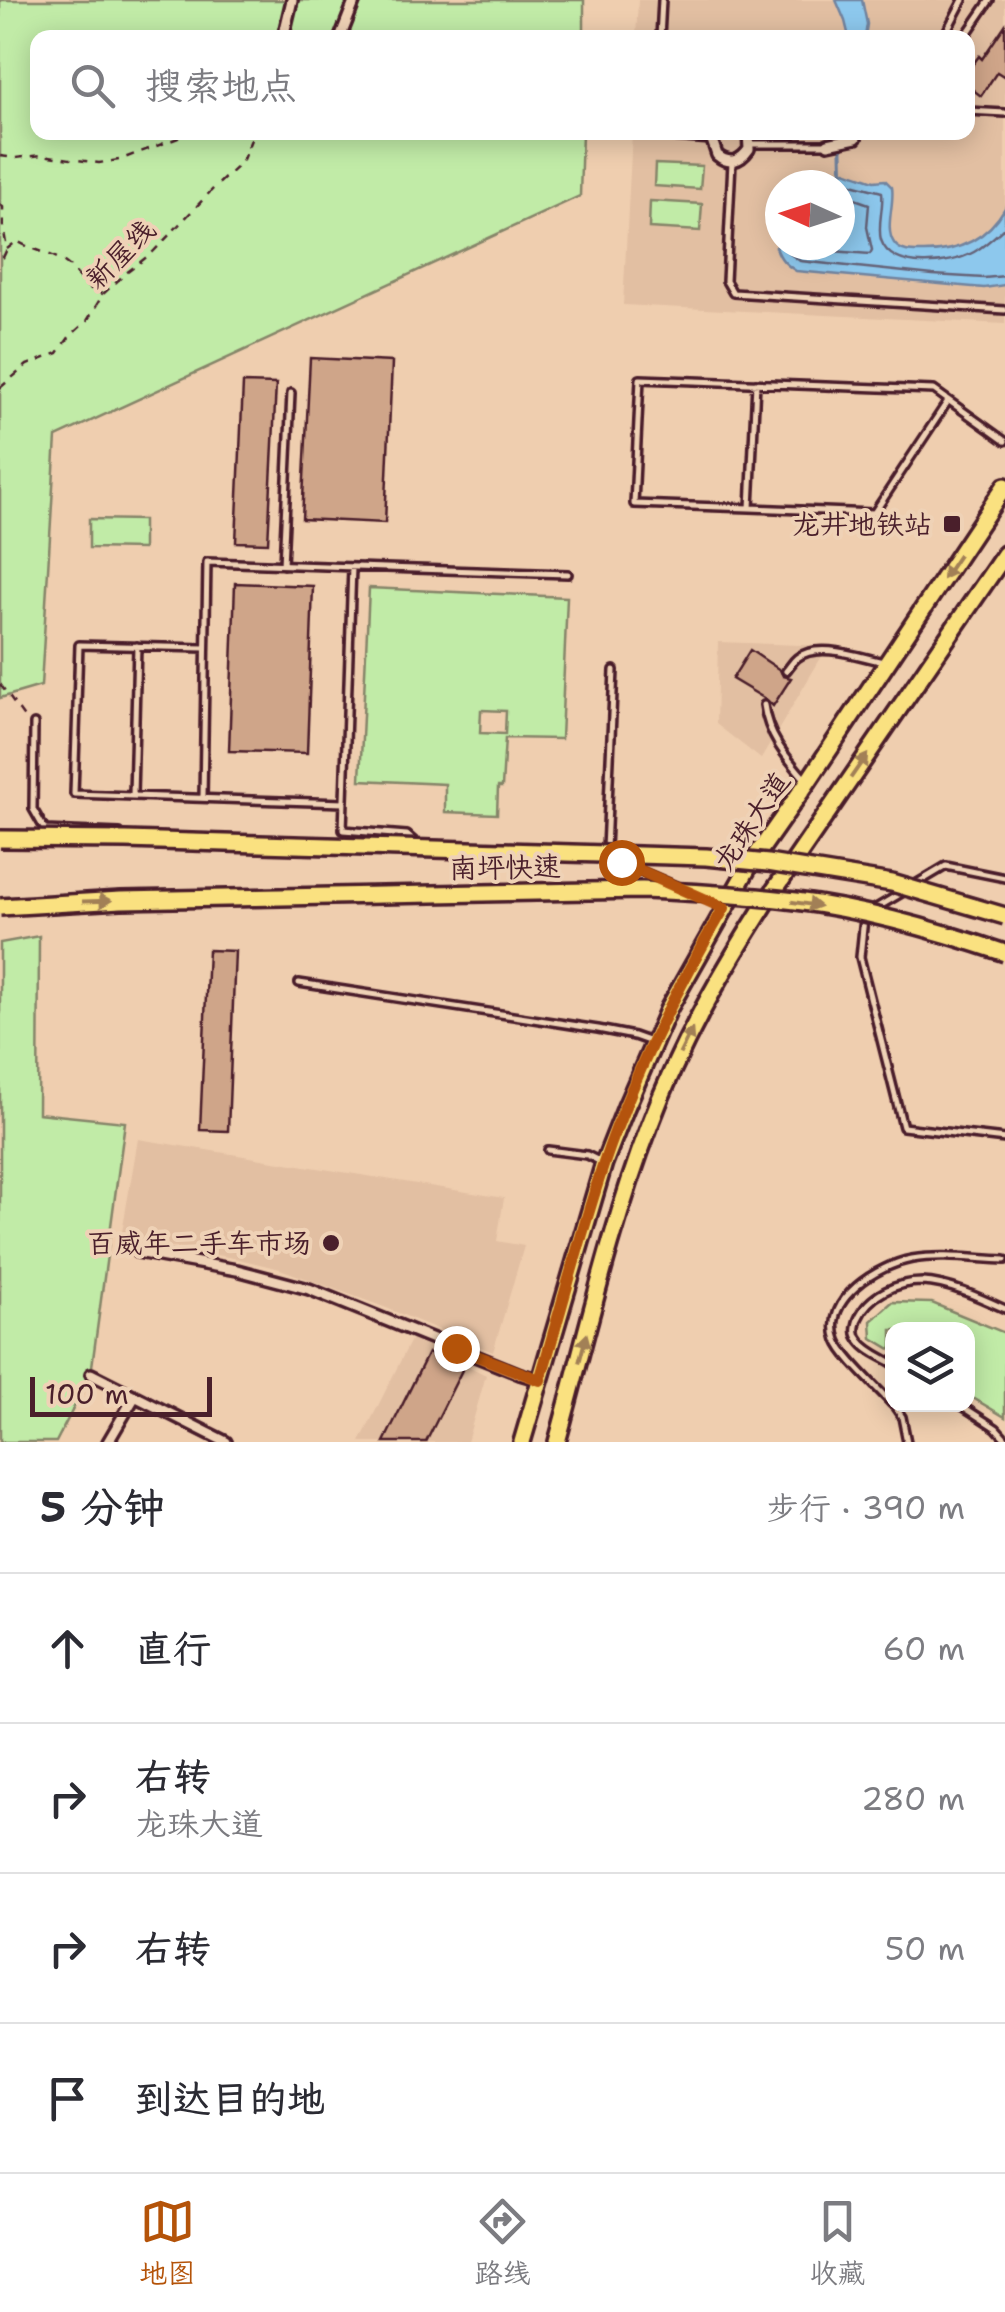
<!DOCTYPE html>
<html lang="zh">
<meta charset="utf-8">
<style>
:root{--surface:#fff;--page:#f7f7f7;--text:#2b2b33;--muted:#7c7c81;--line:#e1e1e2;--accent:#b45309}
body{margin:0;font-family:"Shantell Sans","LXGW WenKai TC",sans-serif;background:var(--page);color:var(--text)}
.controls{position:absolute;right:30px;bottom:30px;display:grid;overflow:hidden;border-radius:20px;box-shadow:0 5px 25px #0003}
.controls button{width:90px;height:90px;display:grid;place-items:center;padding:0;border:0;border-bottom:2px solid var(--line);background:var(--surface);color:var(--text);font:50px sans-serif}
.compass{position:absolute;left:765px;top:170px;width:90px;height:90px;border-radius:50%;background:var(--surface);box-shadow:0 5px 25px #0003;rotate:273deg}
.scale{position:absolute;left:30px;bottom:25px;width:182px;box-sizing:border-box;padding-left:10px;border:5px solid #4a1f2b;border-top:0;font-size:28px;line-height:35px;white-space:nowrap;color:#4a1f2b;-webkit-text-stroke:8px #efd2b6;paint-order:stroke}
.stop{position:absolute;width:30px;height:30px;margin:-22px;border:8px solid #b45309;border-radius:50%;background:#fff}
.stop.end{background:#b45309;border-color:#fff;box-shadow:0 2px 10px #0008}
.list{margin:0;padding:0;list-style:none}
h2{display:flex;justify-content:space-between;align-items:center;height:130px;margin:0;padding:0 40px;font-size:42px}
h2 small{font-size:32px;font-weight:400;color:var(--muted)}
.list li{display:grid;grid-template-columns:65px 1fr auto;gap:30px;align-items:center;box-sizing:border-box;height:150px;padding:0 40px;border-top:2px solid var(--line)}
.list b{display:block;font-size:38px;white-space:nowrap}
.list p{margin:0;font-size:32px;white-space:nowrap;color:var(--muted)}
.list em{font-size:32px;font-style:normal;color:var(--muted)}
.icon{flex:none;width:55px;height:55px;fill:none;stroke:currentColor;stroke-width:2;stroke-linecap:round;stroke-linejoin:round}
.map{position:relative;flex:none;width:1005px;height:1442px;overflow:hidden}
.search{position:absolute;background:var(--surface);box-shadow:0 5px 25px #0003;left:30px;right:30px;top:30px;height:110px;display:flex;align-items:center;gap:25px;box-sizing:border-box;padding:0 35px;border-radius:20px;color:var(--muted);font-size:38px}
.sheet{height:730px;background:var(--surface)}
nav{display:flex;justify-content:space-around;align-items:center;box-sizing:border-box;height:140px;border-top:2px solid var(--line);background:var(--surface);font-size:28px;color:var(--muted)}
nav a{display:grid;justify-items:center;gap:5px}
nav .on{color:var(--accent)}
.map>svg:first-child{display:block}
</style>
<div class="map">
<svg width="1005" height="1442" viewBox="0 0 1005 1442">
<rect width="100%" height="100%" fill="#efceaf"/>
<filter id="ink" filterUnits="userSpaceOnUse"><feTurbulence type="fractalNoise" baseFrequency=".01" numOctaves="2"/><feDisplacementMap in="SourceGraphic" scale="20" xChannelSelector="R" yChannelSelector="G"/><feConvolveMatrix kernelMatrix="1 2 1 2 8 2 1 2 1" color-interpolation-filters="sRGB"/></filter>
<g filter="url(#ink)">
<!-- built -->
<path fill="#e2bfa2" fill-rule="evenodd" d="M638,0H1005V324L623,305L632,133L968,132V38L636,37ZM780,185H840V245H780Z
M718,642L828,646L761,759L716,724Z
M138,1139L504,1198L497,1241L524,1246L493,1352L384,1307L280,1269L239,1259L121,1238Z
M412,1338L486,1375L467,1442H360Z"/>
<!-- green -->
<path fill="#c1eba7" stroke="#868569" stroke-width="2.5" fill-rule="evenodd" d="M0,0H584V37L38,38V132L582,133L580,196L56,437L41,686L0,698Z
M655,164L702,166L700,189L654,186Z
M650,201L702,204L700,231L649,228Z
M89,519L143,520V549L89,548Z
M369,588L567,597L561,739L505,738L502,787H498L497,814L445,812V784L360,780ZM481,710L506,711L505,734L480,733Z
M39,936L38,1113L125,1122L91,1374L56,1442H0V943Z
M892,1302L932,1303L1005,1333V1417L968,1395V1330H892V1350L872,1338L871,1321Z"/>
<!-- water -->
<path fill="#8dc8ed" stroke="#72849f" stroke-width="2.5" d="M836,0H862L867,24L865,37H849L845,21Z
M845,171L874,181L885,180L892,187C895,204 884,228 894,243C901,253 913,252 924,252C958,252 987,239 1005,208V285L984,288L796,271C785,264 780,259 776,247L780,244L840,245V185H831L842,172Z"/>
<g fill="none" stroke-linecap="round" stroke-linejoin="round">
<!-- shore -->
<path stroke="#656379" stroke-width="2.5" d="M840,191L848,183L882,192C884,207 877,225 881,240C892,273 951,265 974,252C986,245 995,236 1005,227
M790,245L789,253L800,261L933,275L984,278L1005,276
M803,245L807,249L870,254L872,250L867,227L869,204L852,198L840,205"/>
<!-- stream -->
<path stroke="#72849f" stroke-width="4" d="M841,132L842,172"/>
</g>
<!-- building -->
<path fill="#cfa589" stroke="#4a1f2b" stroke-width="2.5" d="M1005,25V77L997,72L981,96L968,86V71L979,56L982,59Z
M310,358L392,362L385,523L302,519Z
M243,383L276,384L268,543L236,542Z
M235,583L313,586L307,753L229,751Z
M750,650L780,670L783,676L791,678L773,706L767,700L732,679Z
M208,950L235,951L228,1131L200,1130Z
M428,1353L462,1370L426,1442H384Z"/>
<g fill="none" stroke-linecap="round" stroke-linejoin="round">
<!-- service casing -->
<g stroke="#4a1f2b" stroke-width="12">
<path id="service" d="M660,38L662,0
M943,38L963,0
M964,38L990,0
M968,111L1005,113
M661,132L672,137L712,140
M751,144H828
M732,162L726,281L733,293L1005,310
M756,383L750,508L874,513L948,401
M750,508L634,504L640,379L934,390L1005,441
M283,565L291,393
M352,567L343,830L407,835L417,844
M205,648L79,645L74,794L344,803
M786,671C790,667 792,662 797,658C818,641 860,657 884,662
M764,705C768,736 785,756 805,779
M34,724L33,809L45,830L120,833
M133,795L137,646
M203,797L207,562L568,574
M606,849L614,670
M617,861L676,886
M914,885L946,866L1005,878
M871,911L905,891
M864,918L860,957L903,1127L1005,1139
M299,983L598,1029L634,1036L651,1042
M548,1150L587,1155L601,1162
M892,1363C882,1357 867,1351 860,1341C854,1334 855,1328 858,1319C868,1295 897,1282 922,1282C949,1283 981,1298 1005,1309
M892,1404C879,1389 843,1357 837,1340C822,1299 879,1265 912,1259C942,1254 975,1259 1005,1260
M893,1404L902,1417L907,1442
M959,1404L996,1428L1005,1438"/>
</g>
<!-- minor casing -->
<g stroke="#4a1f2b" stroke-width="16">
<path id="minor" d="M283,38L292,0
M340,38L355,0
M714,132L712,140L717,155C729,165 740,162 749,149L748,132
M828,144L856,138
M137,1252L237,1270L309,1289L520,1374L540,1380
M91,1374L226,1442
M108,1442L135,1396"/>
</g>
<!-- primary casing -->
<g stroke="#4a1f2b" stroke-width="22">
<path id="primary" d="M522,1442L604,1163L626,1107L669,1008L749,866L807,783L1005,486
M557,1442C586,1337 610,1229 649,1127C679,1046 722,971 769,898L1005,554"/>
</g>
<!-- path -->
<path stroke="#4a1f2b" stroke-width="2.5" stroke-dasharray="8 8" stroke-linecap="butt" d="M0,156L15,158L42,155L99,163L119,160L178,138L186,132
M0,205L3,207V226L7,249L0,264
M7,249L17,241C32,250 51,253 64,262C83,275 77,286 103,294
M0,388L27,365L58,353L70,336L87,321L103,294L125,274L153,252L214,188L242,162L254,132
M0,684L25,719"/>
<!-- service -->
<use href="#service" stroke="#efd2b6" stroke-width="5"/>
<!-- minor -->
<use href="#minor" stroke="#efd2b6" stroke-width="9"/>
<!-- primary -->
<use href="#primary" stroke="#fae180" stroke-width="15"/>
<!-- trunk-bridge casing -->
<g stroke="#4a1f2b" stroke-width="22" stroke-linecap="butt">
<path id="trunk-bridge" d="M0,839L126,840L706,857L768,863L892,883L1005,916
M0,907L121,900L642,890C693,892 745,895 796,901C867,910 937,930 1005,953"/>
</g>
<!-- trunk-bridge -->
<use href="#trunk-bridge" stroke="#fae180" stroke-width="15"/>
</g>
<!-- one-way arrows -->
<defs><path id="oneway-solid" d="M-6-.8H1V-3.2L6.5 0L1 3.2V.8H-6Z" transform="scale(2.5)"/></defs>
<g fill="#a28056">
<use href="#oneway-solid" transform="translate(951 567) rotate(124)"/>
<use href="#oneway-solid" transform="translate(859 766) rotate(-55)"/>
<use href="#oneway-solid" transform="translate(97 901) rotate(-2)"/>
<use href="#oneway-solid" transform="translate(806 904) rotate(9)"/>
<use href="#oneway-solid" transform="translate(686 1041) rotate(-64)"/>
<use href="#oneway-solid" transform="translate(583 1348) rotate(-75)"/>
</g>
</g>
<g fill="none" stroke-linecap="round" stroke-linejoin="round" filter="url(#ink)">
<!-- route -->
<path stroke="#b45309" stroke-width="12" d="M456,1348L540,1380C561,1309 580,1236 603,1166C633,1076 676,989 724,908L621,862"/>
</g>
<!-- markers -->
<g fill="#4a1f2b" stroke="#efd2b6" stroke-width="4">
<rect x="942" y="514" width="20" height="20" rx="5"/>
<circle cx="331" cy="1243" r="10"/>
</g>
<g text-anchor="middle" stroke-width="8" stroke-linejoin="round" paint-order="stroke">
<!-- street labels -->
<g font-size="28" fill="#4a1f2b" stroke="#efd2b6">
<text transform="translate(120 254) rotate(-45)" y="10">新屋线</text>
<text transform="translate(751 821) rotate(-56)" y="10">龙珠大道</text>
<text transform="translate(505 867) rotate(-1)" y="10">南坪快速</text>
</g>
<!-- poi labels -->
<g font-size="28" fill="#4a1f2b" stroke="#efd2b6" text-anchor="end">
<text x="932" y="534">龙井地铁站</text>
<text x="311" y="1253">百威年二手车市场</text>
</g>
</g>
</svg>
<div class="controls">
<button><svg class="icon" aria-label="layers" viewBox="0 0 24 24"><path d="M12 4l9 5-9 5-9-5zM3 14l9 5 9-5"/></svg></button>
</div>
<svg class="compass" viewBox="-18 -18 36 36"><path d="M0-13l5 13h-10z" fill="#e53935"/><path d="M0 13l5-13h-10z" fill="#7c7c81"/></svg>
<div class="scale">100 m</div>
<div class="stop" style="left:621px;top:862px"></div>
<div class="stop end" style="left:456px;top:1348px"></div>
<div class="search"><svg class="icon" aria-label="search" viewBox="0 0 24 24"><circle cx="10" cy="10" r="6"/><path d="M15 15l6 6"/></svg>搜索地点</div>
</div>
<section class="sheet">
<h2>5 分钟<small>步行 · 390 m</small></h2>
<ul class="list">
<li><svg class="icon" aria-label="ahead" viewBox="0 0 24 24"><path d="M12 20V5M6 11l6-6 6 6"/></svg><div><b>直行</b></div><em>60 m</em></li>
<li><svg class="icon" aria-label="right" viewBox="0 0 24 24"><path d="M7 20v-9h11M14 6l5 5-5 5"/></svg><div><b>右转</b><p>龙珠大道</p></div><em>280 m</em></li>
<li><svg class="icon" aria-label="right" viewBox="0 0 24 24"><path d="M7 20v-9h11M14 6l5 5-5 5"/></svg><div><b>右转</b></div><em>50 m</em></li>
<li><svg class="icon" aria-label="arrive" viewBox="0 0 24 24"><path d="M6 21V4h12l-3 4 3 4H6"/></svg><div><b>到达目的地</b></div></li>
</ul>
</section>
<nav>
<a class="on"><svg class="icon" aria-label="map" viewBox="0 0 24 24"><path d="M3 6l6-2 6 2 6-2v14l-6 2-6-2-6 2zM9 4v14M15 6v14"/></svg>地图</a>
<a><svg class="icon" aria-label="directions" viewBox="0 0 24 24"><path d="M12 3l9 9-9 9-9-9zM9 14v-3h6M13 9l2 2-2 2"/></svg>路线</a>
<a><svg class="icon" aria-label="saved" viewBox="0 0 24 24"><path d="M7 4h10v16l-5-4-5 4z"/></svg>收藏</a>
</nav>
